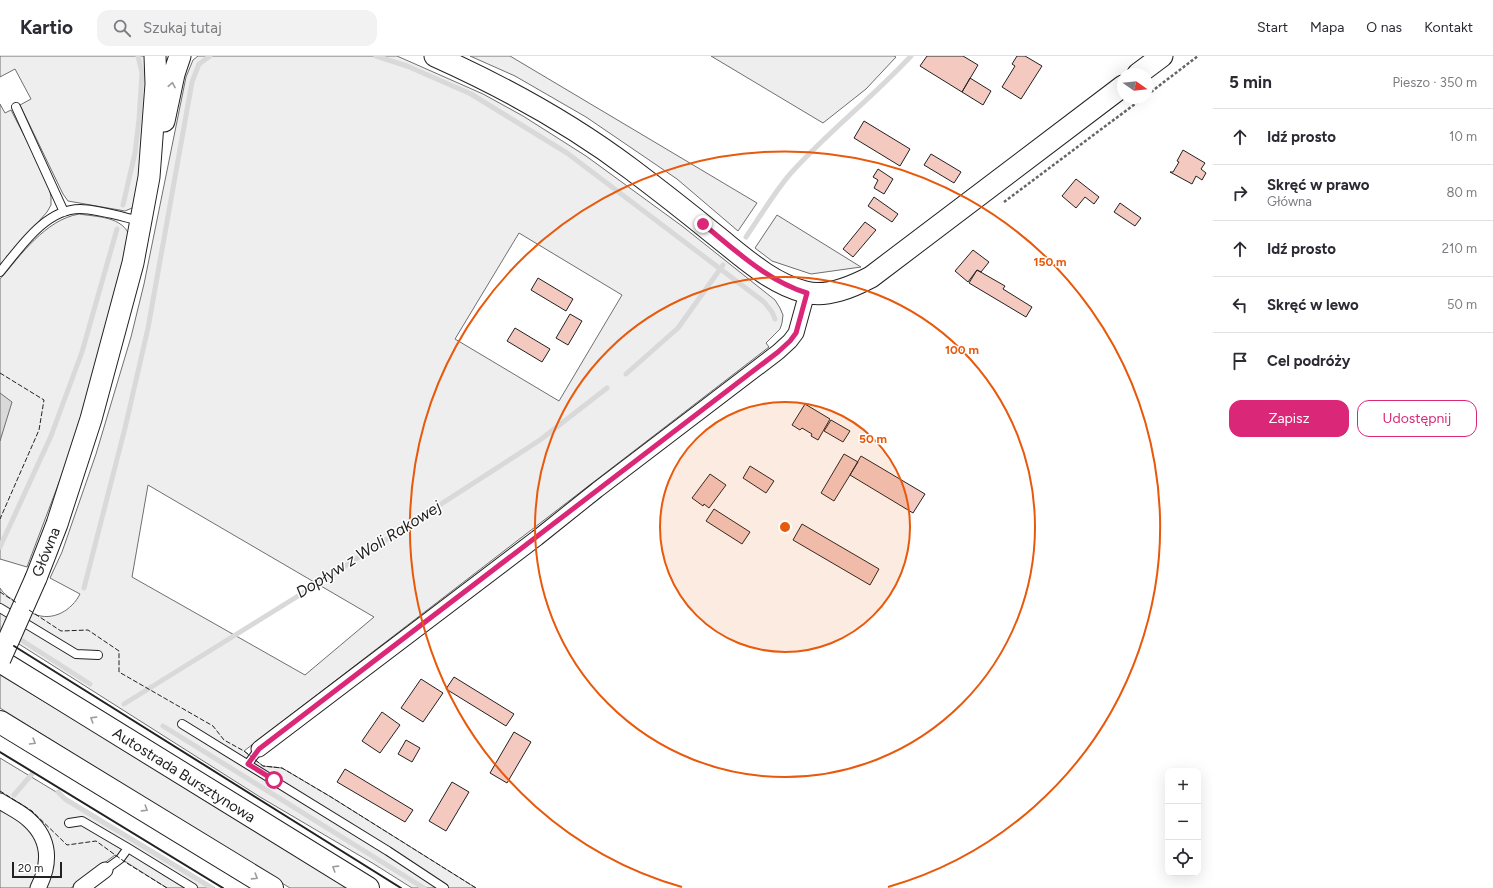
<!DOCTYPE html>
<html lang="pl">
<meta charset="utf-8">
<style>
:root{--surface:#fff;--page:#f2f2f3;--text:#2b2b33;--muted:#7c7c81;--line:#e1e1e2;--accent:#db2777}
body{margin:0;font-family:Figtree,sans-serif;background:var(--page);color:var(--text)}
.controls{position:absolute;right:12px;bottom:12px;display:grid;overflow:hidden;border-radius:8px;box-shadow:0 4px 16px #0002}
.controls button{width:36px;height:36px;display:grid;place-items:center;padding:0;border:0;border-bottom:1px solid var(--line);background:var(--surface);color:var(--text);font:20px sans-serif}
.compass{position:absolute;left:1117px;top:12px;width:36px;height:36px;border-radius:50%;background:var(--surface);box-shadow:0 4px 16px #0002;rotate:104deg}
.scale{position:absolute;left:12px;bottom:10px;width:50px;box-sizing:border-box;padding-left:4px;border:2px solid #222;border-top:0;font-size:11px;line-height:14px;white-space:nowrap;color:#222;-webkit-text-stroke:3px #fff;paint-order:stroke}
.stop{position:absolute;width:12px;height:12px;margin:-9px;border:3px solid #db2777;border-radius:50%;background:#fff}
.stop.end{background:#db2777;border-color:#fff;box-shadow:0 1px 4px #0008}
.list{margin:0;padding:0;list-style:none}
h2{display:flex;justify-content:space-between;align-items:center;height:52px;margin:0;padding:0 16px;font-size:17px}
h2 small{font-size:13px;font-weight:400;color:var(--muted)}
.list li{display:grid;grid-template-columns:26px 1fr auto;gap:12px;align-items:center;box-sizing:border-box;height:56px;padding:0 16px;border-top:1px solid var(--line)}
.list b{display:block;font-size:15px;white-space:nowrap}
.list p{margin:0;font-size:13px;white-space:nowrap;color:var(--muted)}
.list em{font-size:13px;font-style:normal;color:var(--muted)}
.actions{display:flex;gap:8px;padding:12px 16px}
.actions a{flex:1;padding:9px 0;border:1px solid var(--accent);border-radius:12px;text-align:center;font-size:14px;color:var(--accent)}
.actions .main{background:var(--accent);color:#fff}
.icon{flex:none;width:22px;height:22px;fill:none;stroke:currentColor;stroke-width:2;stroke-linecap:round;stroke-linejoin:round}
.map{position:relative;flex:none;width:1213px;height:832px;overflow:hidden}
header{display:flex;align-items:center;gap:24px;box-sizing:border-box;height:56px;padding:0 20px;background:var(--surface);border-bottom:1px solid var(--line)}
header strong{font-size:19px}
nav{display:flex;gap:22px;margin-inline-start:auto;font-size:14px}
.search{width:280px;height:36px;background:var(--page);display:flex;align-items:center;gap:10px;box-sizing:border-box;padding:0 14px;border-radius:12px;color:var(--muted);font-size:15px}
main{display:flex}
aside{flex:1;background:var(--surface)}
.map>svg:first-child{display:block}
</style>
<header>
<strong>Kartio</strong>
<div class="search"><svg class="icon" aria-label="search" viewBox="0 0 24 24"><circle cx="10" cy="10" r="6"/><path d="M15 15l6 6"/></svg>Szukaj tutaj</div>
<nav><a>Start</a><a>Mapa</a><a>O nas</a><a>Kontakt</a></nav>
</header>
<main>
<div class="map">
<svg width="1213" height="832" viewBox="0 0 1213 832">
<rect width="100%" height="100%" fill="#fff"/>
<!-- green -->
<path fill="#eee" stroke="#6f6f6f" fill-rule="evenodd" d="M0,0H148L151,24L136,147L132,152L125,155L68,145L63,138L20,49L31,43L15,13L0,21Z
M198,0H397L483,38L523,60L586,100L682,170L775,244L780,252L783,259L782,267L780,273L766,287L769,291L244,695L263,710L282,712L331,741L476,832H412L374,808L260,741L0,576V532C4,539 12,543 19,548C24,551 29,555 34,558C53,566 72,554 80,538L50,522L62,496L96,398L131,281L144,228L186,21L193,4ZM519,177L622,239L559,345L455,283ZM148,429L374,561L305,619L132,521Z
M470,0H510L757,147L738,175L677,123L586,61L515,20Z
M711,0H894L896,1L866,33L823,67Z
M0,48L5,57L11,54L48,126L51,141V149L47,156L0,209Z
M79,158C97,161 123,160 130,181L95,318L69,400L27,511L0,503V223C21,199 45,164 79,158Z
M777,159L861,211L811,218L772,205L755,192Z
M0,619L176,725L349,832H290L0,652Z
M0,702L215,832H167L115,799L71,832H45L53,793L0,738Z
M0,752L23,766L39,787V811L31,832H0Z"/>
<!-- water -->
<path fill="#d9d9d9" stroke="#6f6f6f" d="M0,337L12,346L0,385Z"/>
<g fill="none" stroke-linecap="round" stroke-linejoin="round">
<!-- stream -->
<path stroke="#d9d9d9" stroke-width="5" d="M376,0L407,10L471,38L567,97L764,246L772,256L775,263
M123,149L135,97L139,63L142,17L138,0
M746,181C760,161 775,135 791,117C829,75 873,41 911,0
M626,318L678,272L723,209
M0,491L51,380L82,296L117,173
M84,532L125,372L148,272L192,26L199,8L210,0
M15,580L90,628
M124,648L319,527L540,384L607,332
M163,670L424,832
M58,736L65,743L212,832
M14,739L32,718"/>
</g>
<!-- building -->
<path fill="#f3c9c0" stroke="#222" d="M927,0H963L978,9L962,36L920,10Z
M1017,0H1025L1042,10L1021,43L1002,31L1015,10L1012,8Z
M970,22L991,35L983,49L962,36Z
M864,65L910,93L900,110L854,82Z
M1183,94L1205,107L1201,113L1206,117L1202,124L1196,120L1192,128L1170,116H1173L1179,106L1177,105Z
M931,98L961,116L954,127L924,109Z
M878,113L893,123L884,138L874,132L878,124L873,121Z
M1076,123L1099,141L1094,148L1085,141L1076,152L1062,140Z
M874,141L898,158L892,166L868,150Z
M1120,147L1141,162L1135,170L1114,156Z
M865,166L876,174L853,201L843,193Z
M973,194L989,206L981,216L977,214L968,226L955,215Z
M977,214L1005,230L1003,233L1032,251L1026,261L969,227Z
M538,222L573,243L566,255L531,234Z
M570,258L582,265L568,289L556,282Z
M515,272L550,293L542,306L507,285Z
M805,348L830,363L818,384L811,380L812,378L802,372L800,374L792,369Z
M831,364L850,375L843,386L824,375Z
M844,398L858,406L834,445L821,437Z
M861,400L925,438L913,457L850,419Z
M750,410L774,425L766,437L743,422Z
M710,418L726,429L709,452L704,448L703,450L692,442Z
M714,453L750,476L742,488L706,465Z
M802,468L879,513L870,529L793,484Z
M454,621L514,658L506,670L446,633Z
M421,623L443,637L423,666L401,652Z
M382,656L400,669L380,697L362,685Z
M514,676L531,686L507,727L490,717Z
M406,684L420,692L412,706L398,698Z
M345,713L413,754L405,766L337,726Z
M452,726L469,736L446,775L429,765Z"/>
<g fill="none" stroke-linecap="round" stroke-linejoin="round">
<!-- lane casing -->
<g stroke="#222" stroke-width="10">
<path id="lane" d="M16,51L64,156
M0,216C20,192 45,153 80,153C97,153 123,161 140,165
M0,552L76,598L98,599
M182,668L388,795L444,832
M248,708L259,693
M69,767L82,765L128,792L193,832
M105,814L120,803L128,792"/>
</g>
<!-- street casing -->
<g stroke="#222" stroke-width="17">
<path id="street" d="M259,693L537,482L597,434L778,296L790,285L796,277L807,237
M0,745C9,751 21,756 29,764C50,783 51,807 38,832
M81,832L105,814"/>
</g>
<!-- secondary casing -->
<g stroke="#222" stroke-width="23">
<path id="secondary" d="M435,0C504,31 570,67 631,113C659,134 687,156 714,178C742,200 770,227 805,236C827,242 852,231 871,221L1123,30
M1138,18L1162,0
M164,65L174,18L180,0
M36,522L57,468L91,363L133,207L149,121L156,28L155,0"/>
</g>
<!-- highway casing -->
<g stroke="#222" stroke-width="24">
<path id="highway" d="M0,605L368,832
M0,666L272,832"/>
</g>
<!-- path -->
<path stroke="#646464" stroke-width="2.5" stroke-dasharray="3 2" stroke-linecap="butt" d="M1147,39L1198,0
M1004,146L1143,42"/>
<!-- lane -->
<use href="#lane" stroke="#fff" stroke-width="8"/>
<!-- street -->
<use href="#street" stroke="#fff" stroke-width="15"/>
<!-- secondary -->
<use href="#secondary" stroke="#fff" stroke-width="21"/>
<!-- highway -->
<use href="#highway" stroke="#fff" stroke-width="22"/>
<!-- secondary-bridge casing -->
<g stroke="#222" stroke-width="23" stroke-linecap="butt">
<path id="secondary-bridge" d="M0,603L36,522"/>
</g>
<!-- secondary-bridge -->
<use href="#secondary-bridge" stroke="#fff" stroke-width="21"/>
<!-- fence -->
<path stroke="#222" stroke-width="1" stroke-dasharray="5 2" stroke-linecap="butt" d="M0,317L44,344L39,374L0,463
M0,536L17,547
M29,554L61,575L88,574L119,595V616L213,670L224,684L244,695L263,710L282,712L331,741L476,832
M0,735L32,755L67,789L96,785L125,806L167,832"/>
<!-- wall -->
<path stroke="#222" stroke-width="2" d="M14,590L401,832
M0,696L223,832"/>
</g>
<!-- one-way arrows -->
<defs><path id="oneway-chevron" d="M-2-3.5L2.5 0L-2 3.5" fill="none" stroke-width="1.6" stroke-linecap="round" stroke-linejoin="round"/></defs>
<g stroke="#9c9c9c">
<use href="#oneway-chevron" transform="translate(172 29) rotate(-79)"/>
<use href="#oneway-chevron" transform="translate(93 663) rotate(-148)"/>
<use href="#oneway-chevron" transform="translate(33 686) rotate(31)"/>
<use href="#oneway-chevron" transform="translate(145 753) rotate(32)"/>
<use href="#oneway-chevron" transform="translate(335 812) rotate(-148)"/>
<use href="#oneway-chevron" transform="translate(255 821) rotate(32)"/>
</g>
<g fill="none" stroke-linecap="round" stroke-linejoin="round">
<!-- route -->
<path stroke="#db2777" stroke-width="5" d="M274,724L248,708L259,693L778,296L790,285L796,277L807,237C766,224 735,194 703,168"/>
</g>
<!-- distance rings -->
<circle cx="785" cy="471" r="125" fill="#e8590c" fill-opacity=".12"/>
<g fill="none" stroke="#e8590c" stroke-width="2">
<circle cx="785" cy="471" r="125"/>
<circle cx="785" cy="471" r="250"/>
<path d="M682 831A375 375 0 1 1 888 831"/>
</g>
<g text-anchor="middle" stroke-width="3" stroke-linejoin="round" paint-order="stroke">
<!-- street labels -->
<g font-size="15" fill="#222" stroke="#fff">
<text transform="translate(46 496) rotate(-68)" y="5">Główna</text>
<text transform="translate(184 719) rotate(32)" y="5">Autostrada Bursztynowa</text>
</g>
<!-- water labels -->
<g font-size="16" font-style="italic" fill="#222" stroke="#fff">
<text transform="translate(368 493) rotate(-32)" y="6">Dopływ z Woli Rakowej</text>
</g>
</g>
<circle cx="785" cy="471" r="6" fill="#e8590c" stroke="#fff" stroke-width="2"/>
<g font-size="12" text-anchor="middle" font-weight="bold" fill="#e8590c" stroke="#fff" stroke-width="3" stroke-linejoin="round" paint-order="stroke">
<text x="1050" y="210">150 m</text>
<text x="962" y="298">100 m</text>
<text x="873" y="387">50 m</text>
</g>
</svg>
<div class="controls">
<button>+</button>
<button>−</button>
<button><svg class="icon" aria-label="locate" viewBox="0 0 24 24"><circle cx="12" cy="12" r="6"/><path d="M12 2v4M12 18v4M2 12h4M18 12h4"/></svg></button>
</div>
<svg class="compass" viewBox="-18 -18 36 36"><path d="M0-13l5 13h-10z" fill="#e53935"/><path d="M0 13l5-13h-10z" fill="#7c7c81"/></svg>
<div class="scale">20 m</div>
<div class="stop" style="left:274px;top:724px"></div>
<div class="stop end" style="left:703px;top:168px"></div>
</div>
<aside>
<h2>5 min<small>Pieszo · 350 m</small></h2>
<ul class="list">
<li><svg class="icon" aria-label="ahead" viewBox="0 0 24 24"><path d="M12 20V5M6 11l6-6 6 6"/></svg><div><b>Idź prosto</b></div><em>10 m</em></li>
<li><svg class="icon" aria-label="right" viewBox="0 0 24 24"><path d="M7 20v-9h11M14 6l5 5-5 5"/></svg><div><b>Skręć w prawo</b><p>Główna</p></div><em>80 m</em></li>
<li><svg class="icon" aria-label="ahead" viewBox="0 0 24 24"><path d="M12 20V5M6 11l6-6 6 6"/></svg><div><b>Idź prosto</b></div><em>210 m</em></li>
<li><svg class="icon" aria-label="left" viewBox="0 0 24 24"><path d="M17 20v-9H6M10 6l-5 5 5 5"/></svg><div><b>Skręć w lewo</b></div><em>50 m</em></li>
<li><svg class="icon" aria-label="arrive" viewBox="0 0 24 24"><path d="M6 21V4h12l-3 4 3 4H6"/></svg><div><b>Cel podróży</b></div></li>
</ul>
<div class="actions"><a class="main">Zapisz</a><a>Udostępnij</a></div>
</aside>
</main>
